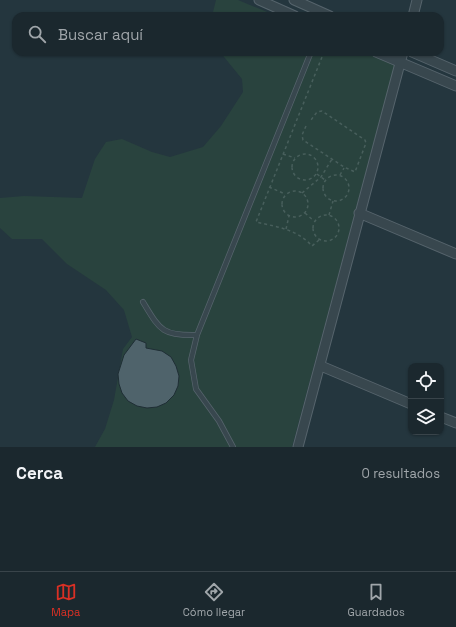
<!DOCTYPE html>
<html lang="es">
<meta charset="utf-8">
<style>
:root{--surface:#1b282e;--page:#28343a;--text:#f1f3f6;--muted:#a0a6aa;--line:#39444a;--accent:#d93025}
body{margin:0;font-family:"Space Grotesk",sans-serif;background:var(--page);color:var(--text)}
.controls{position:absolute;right:12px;bottom:12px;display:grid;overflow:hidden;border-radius:8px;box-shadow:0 1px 3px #0004}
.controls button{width:36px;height:36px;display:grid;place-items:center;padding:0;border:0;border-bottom:1px solid var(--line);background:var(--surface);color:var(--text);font:20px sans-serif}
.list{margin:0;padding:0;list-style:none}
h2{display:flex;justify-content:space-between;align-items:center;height:52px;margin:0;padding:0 16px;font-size:17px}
h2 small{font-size:13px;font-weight:400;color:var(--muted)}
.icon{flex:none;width:22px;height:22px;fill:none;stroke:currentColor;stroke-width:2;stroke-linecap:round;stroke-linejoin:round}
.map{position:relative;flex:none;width:456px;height:447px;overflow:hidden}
.search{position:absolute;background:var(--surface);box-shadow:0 1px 3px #0004;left:12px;right:12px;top:12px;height:44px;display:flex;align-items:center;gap:10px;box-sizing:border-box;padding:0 14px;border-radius:12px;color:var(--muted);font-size:15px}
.sheet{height:124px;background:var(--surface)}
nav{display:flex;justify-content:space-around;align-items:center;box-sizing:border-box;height:56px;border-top:1px solid var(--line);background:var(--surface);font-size:11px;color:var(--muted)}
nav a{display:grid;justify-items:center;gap:2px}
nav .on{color:var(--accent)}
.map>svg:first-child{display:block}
</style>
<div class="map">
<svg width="456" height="447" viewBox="0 0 456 447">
<rect width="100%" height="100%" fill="#24363e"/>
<!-- green -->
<path fill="#29433e" d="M216,0H238L277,16H212Z
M220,52H365L395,64L292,447H95L105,429L114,400L123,349L132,337L124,310L106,290L67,264L42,239H12L0,228V198L24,196L82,198L95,159L106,142L122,139L152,152L170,157L203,147L221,126L243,92L242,79Z"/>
<!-- building -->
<path fill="#4f636b" stroke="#1f2e35" d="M136,339L146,343V348L162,351L171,357L176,366L179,376L178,386L174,395L166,403L157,407L147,408L137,406L128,401L122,393L119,384L118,374L124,355Z"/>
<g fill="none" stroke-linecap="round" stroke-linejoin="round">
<!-- service casing -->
<g stroke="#56646c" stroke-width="6">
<path id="service" d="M143,302C160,330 162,336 197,335
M233,447L219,421L196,389L191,360L197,335L311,52"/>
</g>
<!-- minor casing -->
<g stroke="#56646c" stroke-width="11">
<path id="minor" d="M259,0L295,16
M294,0L330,16
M413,16L417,0
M376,52L456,86
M412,52L456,71
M359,213L456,254
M321,366L411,404
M441,417L456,423
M298,447L403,52"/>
</g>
<!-- path -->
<path stroke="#485f5c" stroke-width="1.5" stroke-dasharray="3 3" stroke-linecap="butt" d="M306,126L302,135L303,140L344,167L355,172L366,143L365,140L322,111L317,112L311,120
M292 167a13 13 0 1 1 26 0a13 13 0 1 1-26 0Z
M283,154L295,158
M317,174L325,180
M323 188a13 13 0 1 1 26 0a13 13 0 1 1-26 0Z
M340,175L344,168
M269,187L285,194
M282 204a13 13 0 1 1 26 0a13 13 0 1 1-26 0Z
M302,193L321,177L332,159
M305,213L314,221
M313 228a13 13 0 1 1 26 0a13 13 0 1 1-26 0Z
M329,215L333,201
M286,229L289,216
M319,240L312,246C297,229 277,227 256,222L324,52"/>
<!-- service -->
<use href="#service" stroke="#38474e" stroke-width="4.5"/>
<!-- minor -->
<use href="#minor" stroke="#38474e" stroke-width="9"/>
</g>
</svg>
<div class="controls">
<button><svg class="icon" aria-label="locate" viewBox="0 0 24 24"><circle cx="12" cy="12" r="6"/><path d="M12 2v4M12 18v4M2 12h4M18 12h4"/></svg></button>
<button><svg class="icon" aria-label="layers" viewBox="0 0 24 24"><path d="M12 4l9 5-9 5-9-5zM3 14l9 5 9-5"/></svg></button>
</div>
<div class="search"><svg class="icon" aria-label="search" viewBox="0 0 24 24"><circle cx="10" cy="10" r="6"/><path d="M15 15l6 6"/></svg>Buscar aquí</div>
</div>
<section class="sheet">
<h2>Cerca<small>0 resultados</small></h2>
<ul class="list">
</ul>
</section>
<nav>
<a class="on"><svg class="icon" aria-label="map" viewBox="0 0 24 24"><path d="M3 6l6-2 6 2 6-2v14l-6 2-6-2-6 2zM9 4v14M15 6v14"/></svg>Mapa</a>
<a><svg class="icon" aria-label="directions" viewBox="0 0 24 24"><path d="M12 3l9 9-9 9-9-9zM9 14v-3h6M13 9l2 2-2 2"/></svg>Cómo llegar</a>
<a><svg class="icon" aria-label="saved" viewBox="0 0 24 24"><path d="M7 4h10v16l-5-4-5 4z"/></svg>Guardados</a>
</nav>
